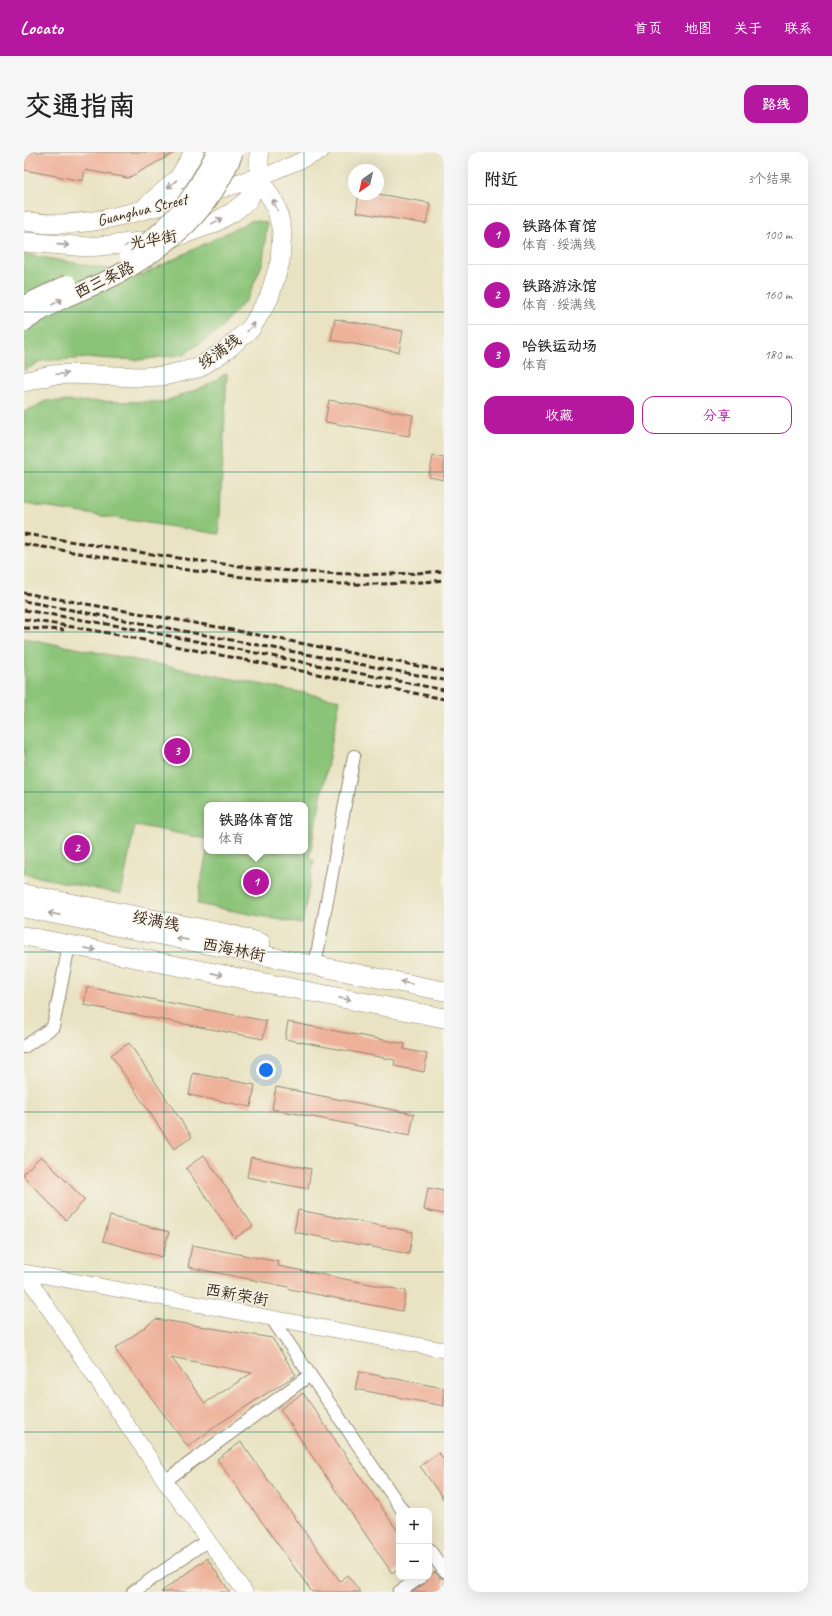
<!DOCTYPE html>
<html lang="zh">
<meta charset="utf-8">
<style>
:root{--surface:#fff;--page:#f6f6f6;--text:#222;--muted:#767676;--line:#e0e0e0;--accent:#b5179e}
body{margin:0;font-family:Caveat,"LXGW WenKai TC",sans-serif;background:var(--page);color:var(--text)}
.controls{position:absolute;right:12px;bottom:12px;display:grid;overflow:hidden;border-radius:8px;box-shadow:0 4px 16px #0002}
.controls button{width:36px;height:36px;display:grid;place-items:center;padding:0;border:0;border-bottom:1px solid var(--line);background:var(--surface);color:var(--text);font:20px sans-serif}
.compass{position:absolute;left:324px;top:12px;width:36px;height:36px;border-radius:50%;background:var(--surface);box-shadow:0 4px 16px #0002;rotate:214deg}
.you{position:absolute;left:242px;top:918px;width:14px;height:14px;margin:-10px;border:3px solid #fff;border-radius:50%;background:#1a73e8;box-shadow:0 0 0 6px #1a73e833}
.badge{display:grid;place-items:center;width:26px;height:26px;border-radius:50%;background:var(--accent);color:#fff;font-size:13px;font-weight:700}
.pin{position:absolute;translate:-50% -50%;border:2px solid #fff;box-shadow:0 1px 4px #0006}
.popup{position:absolute;left:180px;top:650px;width:104px;height:52px;box-sizing:border-box;display:grid;place-content:center;border-radius:8px;background:var(--surface);filter:drop-shadow(0 1px 3px #0005);font-size:13px;white-space:nowrap;color:var(--muted)}
.popup b{font-size:15px;color:var(--text)}
.popup::after{content:'';position:absolute;left:50%;top:100%;margin-left:-8px;border:8px solid transparent;border-top-color:var(--surface)}
.list{margin:0;padding:0;list-style:none}
h2{display:flex;justify-content:space-between;align-items:center;height:52px;margin:0;padding:0 16px;font-size:17px}
h2 small{font-size:13px;font-weight:400;color:var(--muted)}
.list li{display:grid;grid-template-columns:26px 1fr auto;gap:12px;align-items:center;box-sizing:border-box;height:60px;padding:0 16px;border-top:1px solid var(--line)}
.list b{display:block;font-size:15px;white-space:nowrap}
.list p{margin:0;font-size:13px;white-space:nowrap;color:var(--muted)}
.list em{font-size:13px;font-style:normal;color:var(--muted)}
.actions{display:flex;gap:8px;padding:12px 16px}
.actions a{flex:1;padding:9px 0;border:1px solid var(--accent);border-radius:12px;text-align:center;font-size:14px;color:var(--accent)}
.actions .main{background:var(--accent);color:#fff}
.map{position:relative;flex:none;width:420px;height:1440px;overflow:hidden;border-radius:12px}
header{display:flex;align-items:center;gap:24px;box-sizing:border-box;height:56px;padding:0 20px;background:var(--accent);color:#fff}
header strong{font-size:19px}
nav{display:flex;gap:22px;margin-inline-start:auto;font-size:14px}
.intro{display:flex;align-items:center;justify-content:space-between;box-sizing:border-box;height:96px;padding:0 24px}
h1{margin:0;font-size:28px}
.button{padding:10px 18px;border-radius:12px;background:var(--accent);color:#fff;font-size:14px;font-weight:700}
main{display:flex;gap:24px;padding:0 24px}
aside{flex:1;background:var(--surface);border-radius:12px;box-shadow:0 4px 16px #0002}
.map>svg:first-child{display:block}
</style>
<header>
<strong>Locato</strong>
<nav><a>首页</a><a>地图</a><a>关于</a><a>联系</a></nav>
</header>
<div class="intro"><h1>交通指南</h1><a class="button">路线</a></div>
<main>
<div class="map">
<svg width="420" height="1440" viewBox="0 0 420 1440">
<rect width="100%" height="100%" fill="#f7f3e8"/>
<filter id="ink" filterUnits="userSpaceOnUse"><feTurbulence type="fractalNoise" baseFrequency=".025" numOctaves="2"/><feDisplacementMap in="SourceGraphic" scale="8" xChannelSelector="R" yChannelSelector="G"/><feConvolveMatrix kernelMatrix="1 2 1 2 8 2 1 2 1" color-interpolation-filters="sRGB"/></filter>
<filter id="wash" filterUnits="userSpaceOnUse"><feTurbulence type="fractalNoise" baseFrequency=".012" numOctaves="4" result="noise"/><feDisplacementMap in="SourceGraphic" scale="16" xChannelSelector="R" yChannelSelector="G"/><feGaussianBlur stdDeviation="0.9" result="paint"/><feColorMatrix in="noise" values="0 0 0 0 0 0 0 0 0 0 0 0 0 0 0 0 0 1.4 0 .05"/><feComposite in="paint" operator="in"/></filter>
<g filter="url(#wash)">
<rect width="100%" height="100%" fill="#e9e3c3"/>
<!-- green -->
<path fill="#8bc478" stroke="#63774b" d="M229,68L243,71L239,110L224,146L195,178L160,202L116,208L64,206L17,209L0,219V102L118,123Z
M203,221L195,382L0,352V260L22,249L139,250L182,234Z
M0,486L316,548L285,707L290,708L278,772L173,752L183,699H243L254,701L246,699H281V653H183V687L111,673L97,742L0,722Z"/>
<g id="blocks">
<!-- building -->
<path fill="#eeb19a" fill-rule="evenodd" d="M0,0H152L104,26L61,18L59,29L0,18Z
M335,42H354L406,51L402,72L332,60Z
M311,167L379,179L375,200L307,188Z
M305,248L389,263L385,284L301,270Z
M409,304L420,306V328L405,325Z
M63,835L242,869L239,887L60,853Z
M264,870L381,892L380,897L403,902L400,920L370,914L371,908L261,887Z
M105,891L168,985L150,997L87,903Z
M169,921L231,933L227,955L165,943Z
M252,935L390,962L386,984L248,957Z
M180,1003L229,1074L211,1086L162,1016Z
M17,1004L61,1048L42,1068L0,1025V1021Z
M227,1005L287,1017L284,1037L223,1025Z
M404,1036L420,1039V1062L400,1058Z
M274,1058L389,1080L385,1102L270,1080Z
M86,1064L145,1080L138,1105L79,1089Z
M168,1093L255,1110L254,1114L382,1139L378,1159L265,1137V1135L164,1115Z
M132,1167L248,1186L272,1223L196,1271L164,1295L91,1197ZM147,1205L228,1221L181,1251Z
M335,1220L420,1236V1254L331,1237Z
M279,1241L375,1381V1416L368,1421L256,1257Z
M217,1290L316,1429L324,1423L336,1440H288L193,1307Z
M415,1301L420,1308V1348L396,1314Z
M183,1406L206,1440H137Z
M411,1420L416,1426H420V1440H388L401,1431L405,1424Z"/>
</g>
</g>
<g filter="url(#ink)">
<use href="#blocks" fill-opacity="0" stroke="#928670" stroke-width="1"/>
<g fill="none" stroke-linecap="round" stroke-linejoin="round">
<!-- minor casing -->
<g stroke="#928670" stroke-width="14">
<path id="minor" d="M291,813L330,604
M0,895L29,875L45,793
M248,1167L379,1359
M141,1329L286,1223
M405,1397L420,1419
M109,1440L184,1388
M375,1440L397,1425"/>
</g>
<!-- tertiary casing -->
<g stroke="#928670" stroke-width="16">
<path id="tertiary" d="M235,26L297,0
M0,1120L420,1198
M0,1120L141,1329L221,1440"/>
</g>
<!-- trunk casing -->
<g stroke="#928670" stroke-width="20">
<path id="trunk" d="M123,54L155,26L170,0
M0,69C50,78 93,65 141,52C172,43 203,34 235,26
M0,90L64,95L108,91L148,86L188,72L209,60L224,48L235,26V0
M0,230L27,223L47,222L114,225L139,224L174,216L202,198L227,176L245,146L256,110L258,79L252,54L235,26
M0,742L205,782L237,791
M0,756L420,839
M0,784L420,866"/>
</g>
<!-- minor -->
<use href="#minor" stroke="#fff" stroke-width="12"/>
<!-- tertiary -->
<use href="#tertiary" stroke="#fff" stroke-width="15"/>
<!-- trunk -->
<use href="#trunk" stroke="#fff" stroke-width="19"/>
<!-- rail -->
<path stroke="#3b2a1e" stroke-width="3" stroke-dasharray="6 3" stroke-linecap="butt" d="M0,382C139,403 279,432 420,419
M0,392C139,414 279,443 420,428
M0,441L193,475L420,519
M0,449L420,528
M0,458L95,474L420,538
M0,467L79,480L420,547
M0,476L40,478"/>
<!-- primary-bridge casing -->
<g stroke="#928670" stroke-width="20" stroke-linecap="butt">
<path id="primary-bridge" d="M105,103C147,77 171,44 192,0
M0,153L44,132
M0,170C12,163 24,154 37,148C55,139 75,133 93,123C147,93 187,59 210,0"/>
</g>
<!-- primary-bridge -->
<use href="#primary-bridge" stroke="#fff" stroke-width="18"/>
</g>
<!-- one-way arrows -->
<defs><path id="oneway-shaft" d="M-6 0H5M1.5-3L5.5 0L1.5 3" fill="none" stroke-width="1.6" stroke-linecap="round" stroke-linejoin="round"/></defs>
<g stroke="#a79f9a">
<use href="#oneway-shaft" transform="translate(148 32) rotate(139)"/>
<use href="#oneway-shaft" transform="translate(251 53) rotate(-114)"/>
<use href="#oneway-shaft" transform="translate(193 69) rotate(-29)"/>
<use href="#oneway-shaft" transform="translate(39 93) rotate(4)"/>
<use href="#oneway-shaft" transform="translate(33 150) rotate(-29)"/>
<use href="#oneway-shaft" transform="translate(227 175) rotate(-50)"/>
<use href="#oneway-shaft" transform="translate(38 222) rotate(-3)"/>
<use href="#oneway-shaft" transform="translate(30 762) rotate(-169)"/>
<use href="#oneway-shaft" transform="translate(158 787) rotate(-169)"/>
<use href="#oneway-shaft" transform="translate(66 797) rotate(11)"/>
<use href="#oneway-shaft" transform="translate(193 822) rotate(11)"/>
<use href="#oneway-shaft" transform="translate(382 831) rotate(-169)"/>
<use href="#oneway-shaft" transform="translate(321 847) rotate(11)"/>
</g>
</g>
<!-- grid -->
<path fill="none" stroke="#0f766e" stroke-width="1" stroke-opacity="0.55" d="M140,0V1440M280,0V1440M0,160H420M0,320H420M0,480H420M0,640H420M0,800H420M0,960H420M0,1120H420M0,1280H420"/>
<g text-anchor="middle" stroke-width="3" stroke-linejoin="round" paint-order="stroke">
<!-- street labels -->
<g font-size="16" fill="#3b2a1e" stroke="#f7f3e8">
<text transform="translate(118 57) rotate(-14)" y="6">Guanghua Street</text>
<text transform="translate(129 87) rotate(-10)" y="6">光华街</text>
<text transform="translate(80 127) rotate(-26)" y="6">西三条路</text>
<text transform="translate(195 199) rotate(-35)" y="6">绥满线</text>
<text transform="translate(132 768) rotate(11)" y="6">绥满线</text>
<text transform="translate(210 797) rotate(11)" y="6">西海林街</text>
<text transform="translate(213 1142) rotate(10)" y="6">西新荣街</text>
</g>
</g>
</svg>
<div class="controls">
<button>+</button>
<button>−</button>
</div>
<svg class="compass" viewBox="-18 -18 36 36"><path d="M0-13l5 13h-10z" fill="#e53935"/><path d="M0 13l5-13h-10z" fill="#767676"/></svg>
<div class="you"></div>
<div class="pin badge" style="left:232px;top:730px">1</div>
<div class="popup"><b>铁路体育馆</b>体育</div>
<div class="pin badge" style="left:53px;top:696px">2</div>
<div class="pin badge" style="left:153px;top:599px">3</div>
</div>
<aside>
<h2>附近<small>3个结果</small></h2>
<ul class="list">
<li><span class="badge">1</span><div><b>铁路体育馆</b><p>体育 · 绥满线</p></div><em>100 m</em></li>
<li><span class="badge">2</span><div><b>铁路游泳馆</b><p>体育 · 绥满线</p></div><em>160 m</em></li>
<li><span class="badge">3</span><div><b>哈铁运动场</b><p>体育</p></div><em>180 m</em></li>
</ul>
<div class="actions"><a class="main">收藏</a><a>分享</a></div>
</aside>
</main>
